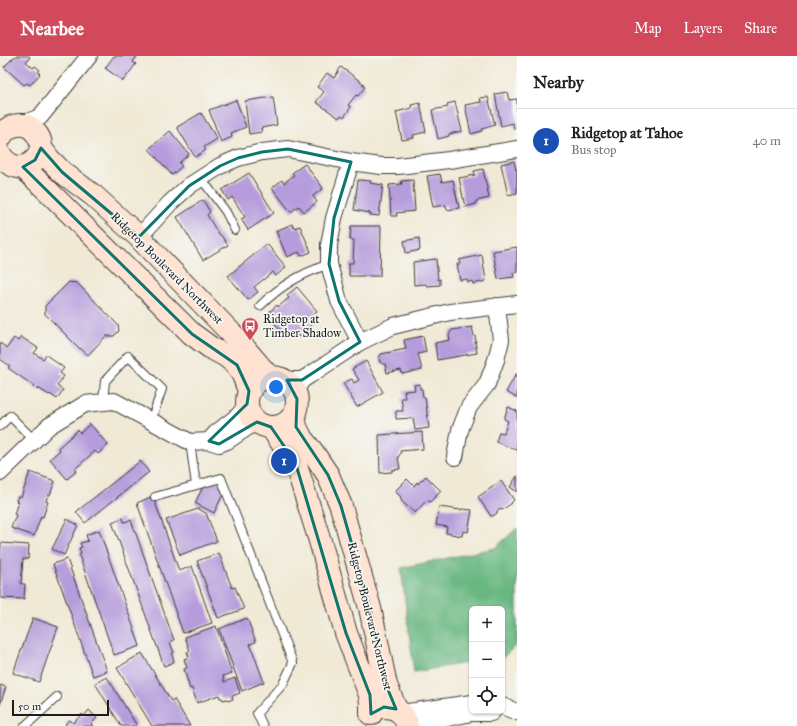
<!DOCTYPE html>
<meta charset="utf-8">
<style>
:root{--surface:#fff;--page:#f2f2f2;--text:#222;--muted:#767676;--line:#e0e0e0;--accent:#d1495b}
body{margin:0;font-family:"IM FELL Great Primer",serif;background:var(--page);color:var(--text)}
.controls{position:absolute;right:12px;bottom:12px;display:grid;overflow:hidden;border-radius:6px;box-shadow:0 1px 3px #0004}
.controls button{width:36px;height:36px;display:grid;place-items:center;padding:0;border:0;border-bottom:1px solid var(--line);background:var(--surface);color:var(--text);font:20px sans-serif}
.scale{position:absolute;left:12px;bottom:10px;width:97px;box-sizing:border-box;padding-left:4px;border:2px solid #1c1c1c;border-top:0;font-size:11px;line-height:14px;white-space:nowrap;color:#1c1c1c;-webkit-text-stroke:3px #f6f6f2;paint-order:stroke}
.you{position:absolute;left:276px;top:331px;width:14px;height:14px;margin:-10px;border:3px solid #fff;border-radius:50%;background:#1a73e8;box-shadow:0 0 0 6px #1a73e833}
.badge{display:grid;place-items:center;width:26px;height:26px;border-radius:50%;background:var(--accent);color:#fff;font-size:13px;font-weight:700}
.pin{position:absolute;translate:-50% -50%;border:2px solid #fff;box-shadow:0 1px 4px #0006}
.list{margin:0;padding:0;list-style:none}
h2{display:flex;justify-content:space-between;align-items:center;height:52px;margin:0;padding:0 16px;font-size:17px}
h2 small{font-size:13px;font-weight:400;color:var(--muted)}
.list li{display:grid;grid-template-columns:26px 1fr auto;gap:12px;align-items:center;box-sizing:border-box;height:64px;padding:0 16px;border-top:1px solid var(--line)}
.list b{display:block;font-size:15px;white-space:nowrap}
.list p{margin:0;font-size:13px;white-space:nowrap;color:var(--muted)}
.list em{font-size:13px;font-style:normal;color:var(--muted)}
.icon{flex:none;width:22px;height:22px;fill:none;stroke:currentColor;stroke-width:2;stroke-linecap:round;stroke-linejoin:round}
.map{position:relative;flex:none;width:517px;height:670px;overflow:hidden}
header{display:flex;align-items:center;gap:24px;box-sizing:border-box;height:56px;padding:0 20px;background:var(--accent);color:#fff}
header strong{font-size:19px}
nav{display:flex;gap:22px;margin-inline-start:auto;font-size:14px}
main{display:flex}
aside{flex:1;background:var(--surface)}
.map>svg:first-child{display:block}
</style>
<header>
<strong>Nearbee</strong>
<nav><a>Map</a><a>Layers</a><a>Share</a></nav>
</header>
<main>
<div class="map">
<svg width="517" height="670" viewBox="0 0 517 670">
<rect width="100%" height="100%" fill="#f6f6f2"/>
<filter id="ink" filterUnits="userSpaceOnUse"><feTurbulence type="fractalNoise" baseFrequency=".025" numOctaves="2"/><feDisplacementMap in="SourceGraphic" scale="8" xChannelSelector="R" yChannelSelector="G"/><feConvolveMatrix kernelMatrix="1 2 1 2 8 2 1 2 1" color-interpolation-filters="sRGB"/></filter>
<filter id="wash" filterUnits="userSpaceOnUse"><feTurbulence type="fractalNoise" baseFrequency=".012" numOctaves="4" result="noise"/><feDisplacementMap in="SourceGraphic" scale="16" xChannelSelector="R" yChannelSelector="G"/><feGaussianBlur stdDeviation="0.9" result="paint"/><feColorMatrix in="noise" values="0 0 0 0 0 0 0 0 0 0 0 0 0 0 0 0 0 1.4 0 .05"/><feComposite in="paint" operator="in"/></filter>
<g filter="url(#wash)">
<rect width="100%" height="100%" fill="#f0e9d5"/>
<!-- forest -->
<path fill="#69b781" stroke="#426a4e" d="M517,472V588L504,601L502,602V553H472V606L414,616L401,512L495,492Z"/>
<g id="blocks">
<!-- building -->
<path fill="#b69cdc" d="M15,0H29L30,1L26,6L33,12L35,10L40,14L38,16L40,18L30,29L27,27L24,29L4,11Z
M114,0H137L133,6L136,8L123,25L105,12Z
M341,11L364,28L362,29L365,31L358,40L356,39L348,49L351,51L344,61L341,59L339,62L316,46L324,36L317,31L327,17L334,22Z
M507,36L509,44L517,43V72L514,73L513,67L501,70L495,38Z
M273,41L277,69L261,72L262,76L249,78L245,45Z
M488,41L495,69L482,73V75L471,78L465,49L481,46L480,42Z
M236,44L246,71L231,77L232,81L221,86L209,54Z
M455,46L462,75L449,78V80L438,83L432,54L448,51L447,48Z
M420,47L426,76L413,79L414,82L402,84L396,56L412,52L411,49Z
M201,57L217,83L204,91L206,94L195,101L177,71Z
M170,75L189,98L179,107L182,110L172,119L149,93Z
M514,105L516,114L517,113V137L508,139L501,108Z
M305,108L323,132L313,140L317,146L304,156L299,150L291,156L272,132L282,124L284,127L294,119L292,117Z
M483,113L489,142L476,145V148L465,151L459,122L475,119L474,115Z
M249,117L274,157L248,174L241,163L245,161L232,141L228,144L222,134Z
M440,118L442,126L453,124L459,152L447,154L446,149L433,151L427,120Z
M358,124L371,125L370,127L383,129L379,160L370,159V157L354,154Z
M413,124L415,155L396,157L397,160H391L389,129L402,128L401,125Z
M203,144L210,156L207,159L219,179L220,178L228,189L203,204L177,161Z
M292,168L294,172L300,170L311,196L301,200L299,196L287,201L276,175Z
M351,170H381L380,220H349V207H353L354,184H350Z
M419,182L420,194L406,197L404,185Z
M267,188L286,211L276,220L273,216L254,231L258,236L248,244L228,220Z
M517,191V216L513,217L514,221L498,223L493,195Z
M482,199L486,225L473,228V225L468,226L467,223L460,224L457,208H460L459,204Z
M436,203L438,224L440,223V229L427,230L426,228L414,229L413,206Z
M69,226L77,227L118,269L119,275L114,280H106L88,299L80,292V293L45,258V250Z
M297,231L317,255L307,264L312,270L299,281L294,275L286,281L267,258L277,249L278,251L289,242L287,239Z
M472,271L474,280H475L476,286H475L477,297L437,304L435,287L450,284L449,279L452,274Z
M423,280L426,296L418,298L422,314L402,318L401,314L387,317L385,308H383L380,306L379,302L381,298L406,293L404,284Z
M21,281L38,292L34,297L43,303L46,299L64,312L60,317L64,320L57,330L63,334L57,343L50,338L49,339L38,332L37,334L33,330H34L8,312L10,310L0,303V287L7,292L14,282L18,285Z
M366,305L383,336L357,351L343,327L352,323L354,327L359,324L352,313Z
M516,318H517V342L506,336Z
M420,328V333H422L423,341H425L429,372L415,374L413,362L396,363V355H403L401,342H405L404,335L415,334L414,329Z
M508,351L517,355V394L496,386L499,376L504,377L508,365L504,363Z
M90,368L108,389L98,398L95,395L75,413L77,415L67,423L50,403L60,394L58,392L78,374L80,377Z
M422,376L423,393L400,395L401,397L398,401L400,413L392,414V416L380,417L379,379Z
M140,405L149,416L85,467L76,456Z
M30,416L55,425L50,439H48L46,445L48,446L43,461L41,460L34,480L11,472L16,459L14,458L18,446L16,445L18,440L21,441Z
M426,420L441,435L430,446L427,444L415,457L401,445H402L400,442L401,441L395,435L407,423L414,430L417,426L418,428Z
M517,420V436L510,431Z
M208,421L227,430L214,457L195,447Z
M501,425L514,444L511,447H512L502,454L501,453L497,455V457L493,460H491L478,441Z
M153,440L179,515L192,510L212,567L183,577L137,447Z
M439,451L461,454V453L472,454L468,476L463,475L462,480L446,477L447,471L436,469Z
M198,453L206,457L217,485L180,499L166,464Z
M123,462L124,466L131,464L174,584L170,586L174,597L172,598L174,606L164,610L112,466Z
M67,463L78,469L64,499L52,493Z
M99,474L140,590L114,599L79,499L81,498L79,492L82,491L80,487L88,485L86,479Z
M1,487L29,489L28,503H23L21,528H25L24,543L0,542V501Z
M219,497L232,532L235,531L244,553L218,562L197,505Z
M67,503L107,615L93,620L53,508Z
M33,562L58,571L39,626L13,617Z
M247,562L256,586L250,588L264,626L242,635L219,573Z
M216,570L232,617L223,620L224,626L235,622L240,637L232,640L233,643L228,645L227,643L223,644L222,642H220L219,639L197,647L192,632L190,633L184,613L187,612L184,603L189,601L187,596L190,595L185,581Z
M142,597L171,645L174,643L190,670H152L117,612Z
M107,621L137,670H121L95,627Z
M0,629L6,631L0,649Z
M89,654L97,662L91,668L93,670H67L65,668L70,664L73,667L82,658L84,660Z"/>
</g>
</g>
<g filter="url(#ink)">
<use href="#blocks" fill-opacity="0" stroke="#3c3b38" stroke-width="1"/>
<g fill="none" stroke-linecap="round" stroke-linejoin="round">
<!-- service casing -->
<g stroke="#3c3b38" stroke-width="10">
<path id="service" d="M201,122L226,156L235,174
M260,250C281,229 301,218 329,208
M103,346L105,325L128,300L162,333L151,365
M0,370L10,360L34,384
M190,386L196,429
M155,441L221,422L293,607L283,628L257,657L263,670
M25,670L57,641"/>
</g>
<!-- minor casing -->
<g stroke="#3c3b38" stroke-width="18">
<path id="minor" d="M20,69L40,61L89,0
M351,106L334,162L329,189V208L339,245L360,286
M139,181L170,147L189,130L220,110L238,102L262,96L288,93L351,106L381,110H398L449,104L517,93
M284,324H302
M295,336L302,324L310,319L360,286L393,270L450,256L517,248
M209,385L216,377L239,359L247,348
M455,401L460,374L469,351L487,328L496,304L501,284L497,250
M0,417L49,370L85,348L114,345L190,386L209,385L219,388L227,385L248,371L257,366
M502,650L517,656
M401,657L472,647
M421,670L439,664L471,657H491L493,655"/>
</g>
<!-- secondary casing -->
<g stroke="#3c3b38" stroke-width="24">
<path id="secondary" d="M0,82C4,75 10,69 19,69C25,68 31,71 35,76C55,97 19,129 0,98
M41,92L49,103L62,116L94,140L139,181L149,192L234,280L269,321
M23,111L46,133L192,278L211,292L226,300L237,309L243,319L249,335
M247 346a25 25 0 1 1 50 0a25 25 0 1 1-50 0Z
M294,358L296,371L302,383L312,395L328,419L341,450L370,552L386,629L396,653
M271,371L284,390L297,412L320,485L346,577L370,639L371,648V658
M383,651C396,651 405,657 407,670"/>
</g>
<!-- service -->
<use href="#service" stroke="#fff" stroke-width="8"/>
<!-- minor -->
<use href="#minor" stroke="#fff" stroke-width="16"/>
<!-- secondary -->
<use href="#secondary" stroke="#fee3d2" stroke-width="22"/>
</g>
</g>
<!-- marked area -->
<path fill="none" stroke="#0f766e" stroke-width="3" stroke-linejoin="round" d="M41,92L62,116L139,181L189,130L220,110L238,102L262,96L288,93L351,106L334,162L329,208L339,245L360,286L302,324H287L297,343L296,371L328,419L341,450L370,552L386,629L396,653L384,651L371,658L370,639L346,577L297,412L284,390L271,371L257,366L219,388L209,385L247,348L249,335L237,309L192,278L23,111L35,104Z"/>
<!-- icons -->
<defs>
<g id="bus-pin" transform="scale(0.9)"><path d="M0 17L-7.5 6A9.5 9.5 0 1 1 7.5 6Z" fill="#d1495b" stroke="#f6f6f2"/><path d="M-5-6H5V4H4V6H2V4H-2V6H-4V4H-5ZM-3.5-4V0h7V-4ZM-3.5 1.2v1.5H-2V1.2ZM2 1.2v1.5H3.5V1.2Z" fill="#fff"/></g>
</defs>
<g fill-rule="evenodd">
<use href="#bus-pin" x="250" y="270"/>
</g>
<g text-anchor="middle" stroke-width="3.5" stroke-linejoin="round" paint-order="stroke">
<!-- street labels -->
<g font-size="12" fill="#1c1c1c" stroke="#f6f6f2">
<text transform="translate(167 212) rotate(45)" y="4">Ridgetop Boulevard Northwest</text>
<text transform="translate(370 560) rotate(76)" y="4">Ridgetop Boulevard Northwest</text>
</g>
<!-- poi labels -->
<g font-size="12" fill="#1c1c1c" stroke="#f6f6f2" text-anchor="start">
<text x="263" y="267">Ridgetop at<tspan x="263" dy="14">Timber Shadow</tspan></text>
</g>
</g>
</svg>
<div class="controls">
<button>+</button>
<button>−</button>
<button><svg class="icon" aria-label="locate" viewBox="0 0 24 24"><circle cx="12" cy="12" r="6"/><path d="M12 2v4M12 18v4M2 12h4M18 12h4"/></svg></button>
</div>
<div class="scale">50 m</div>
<div class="you"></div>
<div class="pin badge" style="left:284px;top:405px;background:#1a4fb4">1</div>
</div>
<aside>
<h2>Nearby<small></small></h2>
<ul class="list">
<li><span class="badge" style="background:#1a4fb4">1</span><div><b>Ridgetop at Tahoe</b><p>Bus stop</p></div><em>40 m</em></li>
</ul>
</aside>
</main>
